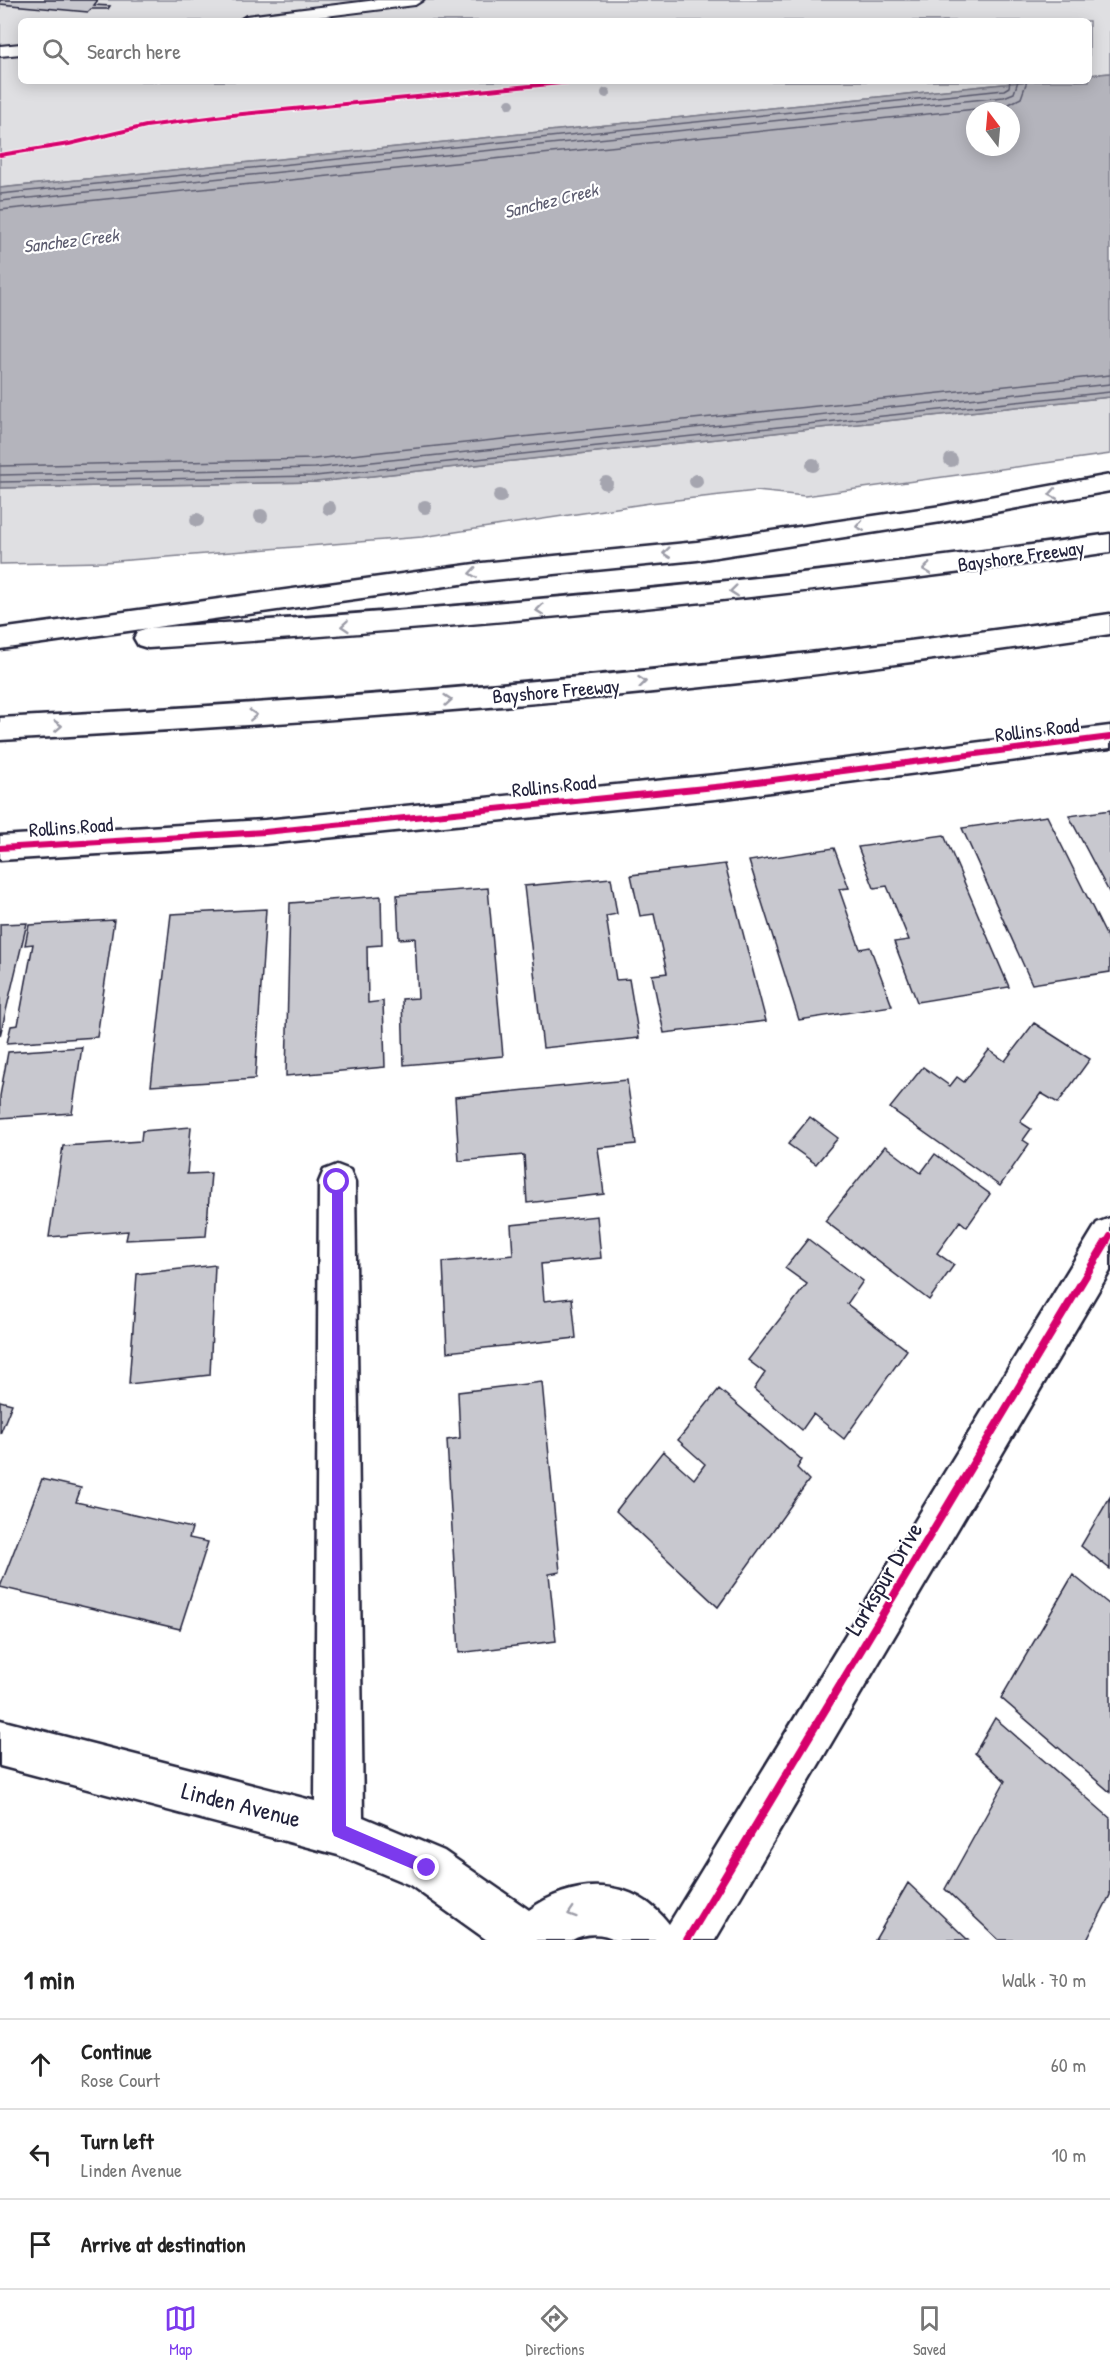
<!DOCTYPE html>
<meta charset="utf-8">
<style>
:root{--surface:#fff;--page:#f2f2f2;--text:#222;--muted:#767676;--line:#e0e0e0;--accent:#7c3aed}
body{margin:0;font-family:"Patrick Hand",sans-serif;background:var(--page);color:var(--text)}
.compass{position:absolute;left:966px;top:102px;width:54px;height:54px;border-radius:50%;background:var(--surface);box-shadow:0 3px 15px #0003;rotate:344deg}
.stop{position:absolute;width:18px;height:18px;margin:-14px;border:4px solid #7c3aed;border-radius:50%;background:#fff}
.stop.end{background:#7c3aed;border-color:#fff;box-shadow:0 2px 6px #0008}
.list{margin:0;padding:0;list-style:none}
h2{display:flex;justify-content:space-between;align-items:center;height:78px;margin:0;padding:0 24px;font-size:26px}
h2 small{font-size:20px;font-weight:400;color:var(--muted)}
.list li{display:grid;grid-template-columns:39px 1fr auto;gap:18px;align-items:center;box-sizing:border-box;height:90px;padding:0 24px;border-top:2px solid var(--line)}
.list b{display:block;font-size:22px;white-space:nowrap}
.list p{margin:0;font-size:20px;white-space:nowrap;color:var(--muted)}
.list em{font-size:20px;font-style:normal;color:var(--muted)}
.icon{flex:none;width:33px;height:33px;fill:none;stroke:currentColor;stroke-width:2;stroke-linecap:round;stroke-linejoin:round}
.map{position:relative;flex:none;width:1110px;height:1940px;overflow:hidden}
.search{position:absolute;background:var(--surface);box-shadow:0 3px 15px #0003;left:18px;right:18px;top:18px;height:66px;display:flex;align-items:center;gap:15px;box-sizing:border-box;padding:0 21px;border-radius:9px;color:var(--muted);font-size:22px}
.sheet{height:348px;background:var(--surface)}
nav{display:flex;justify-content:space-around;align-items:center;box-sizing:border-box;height:84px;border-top:2px solid var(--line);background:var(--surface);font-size:16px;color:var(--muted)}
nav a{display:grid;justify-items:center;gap:3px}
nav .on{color:var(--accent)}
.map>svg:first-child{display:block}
</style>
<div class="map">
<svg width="1110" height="1940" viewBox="0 0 1110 1940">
<rect width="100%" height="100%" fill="#fff"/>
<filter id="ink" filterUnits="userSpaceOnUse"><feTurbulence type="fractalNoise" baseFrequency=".0167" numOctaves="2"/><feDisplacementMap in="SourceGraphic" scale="12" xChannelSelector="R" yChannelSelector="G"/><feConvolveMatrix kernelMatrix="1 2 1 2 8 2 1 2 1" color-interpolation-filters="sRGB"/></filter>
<g filter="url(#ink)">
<!-- green -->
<path fill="#dfdfe2" stroke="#80808e" stroke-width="1.5" d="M0,0H1110V73L1089,75V21H21V81H1032L0,188Z
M1110,397V454L805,496L756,491L650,503L422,537L104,562L0,564V488L316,482Z"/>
<!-- water -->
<path fill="#b4b4bc" stroke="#7a7a88" stroke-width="1.5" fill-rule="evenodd" d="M1110,73V397L316,482L0,488V188L1032,81H1089V75ZM975,111H1011V147H975Z"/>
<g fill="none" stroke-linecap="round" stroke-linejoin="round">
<!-- shore -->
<path stroke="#5c5c6f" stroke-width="1.5" d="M0,194L1004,90L1009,87L1010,81
M0,201L1004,97L1014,93L1018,81
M0,210L1005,106L1021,98L1027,81
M0,466L314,459L1110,375
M0,475L315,468L1110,384
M0,482L315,476L1110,392"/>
</g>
<!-- building -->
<path fill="#c8c8cf" stroke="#22223b" stroke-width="1.5" d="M0,0H98L94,5L110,6L108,9H91L88,12L0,4Z
M1110,810V894L1069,816Z
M1047,816L1110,943V972L1032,984L962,828Z
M944,835L1009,987L917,1002L894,942L909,940L887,886L874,888L858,847Z
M834,848L849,888L839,889L860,949L870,947L892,1006L799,1020L749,861Z
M725,864L766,1021L664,1033L652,975L667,973L654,914L640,916L631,875Z
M611,878L617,914L606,916L616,980L629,979L639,1038L543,1048L524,886Z
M488,888L503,1056L404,1065L402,999L418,998L415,938L399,939L397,895Z
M381,896L382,945L367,946L368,1003L383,1001L385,1067L286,1076L290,903Z
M266,909L255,1079L151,1086L171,914Z
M114,920L97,1037L7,1043L11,1026L18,1025L33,944L25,945L29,925Z
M27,923L0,1036V924Z
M1034,1023L1090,1059L1058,1103L1041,1093L1020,1122L1031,1129L1023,1140L1029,1144L1000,1186L890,1108L923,1067L950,1086L957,1077L964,1082L989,1050L1005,1061Z
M82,1047L72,1113L0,1118V1096L8,1052Z
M627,1080L636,1144L598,1148L604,1194L527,1203L524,1155L459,1161L455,1097Z
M810,1117L838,1138L816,1164L788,1144Z
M191,1127L187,1174L211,1173L206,1236L126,1240L128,1231L49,1237L63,1146L141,1141L142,1131Z
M885,1146L921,1173L935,1154L990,1194L967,1227L960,1221L937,1253L954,1265L929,1300L825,1221Z
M597,1216L601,1258L541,1264L544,1301L572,1298L576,1338L447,1352L443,1262L513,1255L511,1225Z
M808,1239L863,1281L847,1304L907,1350L844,1439L813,1414L802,1430L754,1389L765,1373L748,1360L807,1284L785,1268Z
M215,1265L210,1375L129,1384L137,1274Z
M542,1382L560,1572L549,1574L556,1641L459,1653L447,1440L460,1438L458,1392Z
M719,1389L802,1460L797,1468L809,1480L718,1607L616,1511L663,1451L694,1479L705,1464L678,1440Z
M0,1401L12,1404L0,1434Z
M42,1479L81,1488L76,1502L192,1528L189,1538L208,1542L180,1629L0,1587Z
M1110,1497V1569L1081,1546Z
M1073,1575L1110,1605V1792L1001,1698Z
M995,1718L1110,1818V1895L1087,1940H999L945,1889L1005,1781L975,1753Z
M908,1883L968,1940H875Z"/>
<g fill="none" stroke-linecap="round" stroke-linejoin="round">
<!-- lane casing -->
<g stroke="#22223b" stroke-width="4">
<path id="lane" d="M377,0H423L415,5L285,21H238L246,16Z
M21,44V54L0,56V46Z"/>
</g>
<!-- street casing -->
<g stroke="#22223b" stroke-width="5">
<path id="street" d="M337,1165L350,1170L355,1182L363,1817L444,1851L529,1910C574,1878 633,1876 669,1924L1097,1223L1110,1218V1271L715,1940H615C603,1932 584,1933 572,1940H487L410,1885L338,1855L0,1766V1720L315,1801L319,1182L324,1170Z"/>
</g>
<!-- secondary casing -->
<g stroke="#22223b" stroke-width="5">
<path id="secondary" d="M1110,726V748L725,798L265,844L0,860V836L265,820L725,774Z"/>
</g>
<!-- highway casing -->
<g stroke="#22223b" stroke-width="5">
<path id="highway" d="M1110,475V491L941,522L697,560L482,581L0,649V629L482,563L697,542L941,506Z
M1110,534V552C791,598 470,627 148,648L138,645L134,638L138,631L148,628C470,608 791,580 1110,534Z
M1110,614V634C971,654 833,674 693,688C463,712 231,727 0,740V718C373,699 740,668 1110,614Z"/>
</g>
<!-- lane -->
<use href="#lane" fill="#fff" fill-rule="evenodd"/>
<!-- street -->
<use href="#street" fill="#fff" fill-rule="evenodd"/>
<!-- secondary -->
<use href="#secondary" fill="#fff" fill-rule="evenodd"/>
<!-- highway -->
<use href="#highway" fill="#fff" fill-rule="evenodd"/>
<!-- cycleway-far2 casing -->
<g stroke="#fff" stroke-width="6">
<path id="cycleway-far2" d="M0,155L69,144L146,126L232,115L581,81"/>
</g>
<!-- cycleway-far1 casing -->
<g stroke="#fff" stroke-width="10">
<path id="cycleway-far1" d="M0,848L265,832L725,786L1110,737
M1106,1243L1110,1236"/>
</g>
<!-- cycleway casing -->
<g stroke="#fff" stroke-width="11">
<path id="cycleway" d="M687,1940L1106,1242"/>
</g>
<!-- cycleway-far2 -->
<use href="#cycleway-far2" stroke="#d6006c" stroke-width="4"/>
<!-- cycleway-far1 -->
<use href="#cycleway-far1" stroke="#d6006c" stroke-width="6"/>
<!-- cycleway -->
<use href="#cycleway" stroke="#d6006c" stroke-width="8"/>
</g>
<!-- trees -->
<g fill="#a5a5af">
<circle cx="606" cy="93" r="5"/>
<circle cx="510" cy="104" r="5"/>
<circle cx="951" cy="460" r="7"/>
<circle cx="813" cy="465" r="7"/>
<circle cx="696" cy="481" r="7"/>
<circle cx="606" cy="483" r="7"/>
<circle cx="500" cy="496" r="7"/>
<circle cx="425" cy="507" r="7"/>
<circle cx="329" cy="508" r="7"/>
<circle cx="261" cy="516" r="7"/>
<circle cx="197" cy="520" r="7"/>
</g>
<!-- one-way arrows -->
<defs><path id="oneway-chevron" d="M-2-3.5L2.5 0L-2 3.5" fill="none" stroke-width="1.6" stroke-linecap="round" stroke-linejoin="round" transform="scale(1.5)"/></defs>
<g stroke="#9c9ca7">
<use href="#oneway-chevron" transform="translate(1053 494) rotate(170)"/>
<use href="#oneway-chevron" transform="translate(860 526) rotate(171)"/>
<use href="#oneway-chevron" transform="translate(667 553) rotate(174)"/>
<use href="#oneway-chevron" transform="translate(927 569) rotate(172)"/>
<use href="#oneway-chevron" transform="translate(473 573) rotate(172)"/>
<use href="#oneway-chevron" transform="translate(734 591) rotate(174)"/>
<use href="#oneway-chevron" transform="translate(540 610) rotate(174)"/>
<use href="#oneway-chevron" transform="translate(345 626) rotate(175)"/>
<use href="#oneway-chevron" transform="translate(642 682) rotate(-6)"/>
<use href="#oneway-chevron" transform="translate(448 700) rotate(-5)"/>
<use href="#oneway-chevron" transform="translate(253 715) rotate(-3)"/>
<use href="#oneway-chevron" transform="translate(58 726) rotate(-3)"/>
<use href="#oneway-chevron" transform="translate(572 1913) rotate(162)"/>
</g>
</g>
<!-- route -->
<path fill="#7c3aed" d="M337,1177L343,1182L346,1826L432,1863L434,1868L432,1873L427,1875L334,1836L332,1831V1182Z"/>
<g text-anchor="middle" stroke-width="4.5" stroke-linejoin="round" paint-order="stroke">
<!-- far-water labels -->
<g font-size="18" font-style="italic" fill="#5c5c6f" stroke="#fff">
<text transform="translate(551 201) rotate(-14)" y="6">Sanchez Creek</text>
<text transform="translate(71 241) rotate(-7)" y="6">Sanchez Creek</text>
</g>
<!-- street labels -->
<g font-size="20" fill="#22223b" stroke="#fff">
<text transform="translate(1021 556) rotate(-8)" y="7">Bayshore Freeway</text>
<text transform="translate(556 691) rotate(-5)" y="7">Bayshore Freeway</text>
<text transform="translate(1037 730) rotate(-7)" y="7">Rollins Road</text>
<text transform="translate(554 786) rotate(-6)" y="7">Rollins Road</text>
<text transform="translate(71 827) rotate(-4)" y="7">Rollins Road</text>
</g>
<!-- near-street labels -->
<g font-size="24" fill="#22223b" stroke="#fff">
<text transform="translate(884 1579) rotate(-59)" y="8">Larkspur Drive</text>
<text transform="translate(241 1805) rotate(14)" y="8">Linden Avenue</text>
</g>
</g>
</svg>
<svg class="compass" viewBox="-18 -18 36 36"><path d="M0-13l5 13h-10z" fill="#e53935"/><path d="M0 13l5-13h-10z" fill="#767676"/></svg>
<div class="stop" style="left:337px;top:1182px"></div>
<div class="stop end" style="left:427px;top:1868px"></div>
<div class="search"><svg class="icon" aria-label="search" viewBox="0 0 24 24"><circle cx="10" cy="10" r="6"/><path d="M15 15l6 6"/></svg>Search here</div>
</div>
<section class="sheet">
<h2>1 min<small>Walk · 70 m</small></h2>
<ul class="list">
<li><svg class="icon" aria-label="ahead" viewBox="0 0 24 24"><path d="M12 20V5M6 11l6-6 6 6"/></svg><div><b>Continue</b><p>Rose Court</p></div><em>60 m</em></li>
<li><svg class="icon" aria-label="left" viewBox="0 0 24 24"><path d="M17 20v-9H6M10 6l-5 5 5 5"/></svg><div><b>Turn left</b><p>Linden Avenue</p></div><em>10 m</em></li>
<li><svg class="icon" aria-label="arrive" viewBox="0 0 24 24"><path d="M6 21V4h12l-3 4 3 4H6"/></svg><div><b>Arrive at destination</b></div></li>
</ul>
</section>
<nav>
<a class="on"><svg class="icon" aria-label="map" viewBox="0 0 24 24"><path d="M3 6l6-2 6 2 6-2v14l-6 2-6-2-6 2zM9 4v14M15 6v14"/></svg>Map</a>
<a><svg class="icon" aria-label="directions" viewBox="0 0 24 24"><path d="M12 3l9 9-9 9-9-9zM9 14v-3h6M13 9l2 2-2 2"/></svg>Directions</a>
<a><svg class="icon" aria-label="saved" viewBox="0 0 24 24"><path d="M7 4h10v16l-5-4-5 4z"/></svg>Saved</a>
</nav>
